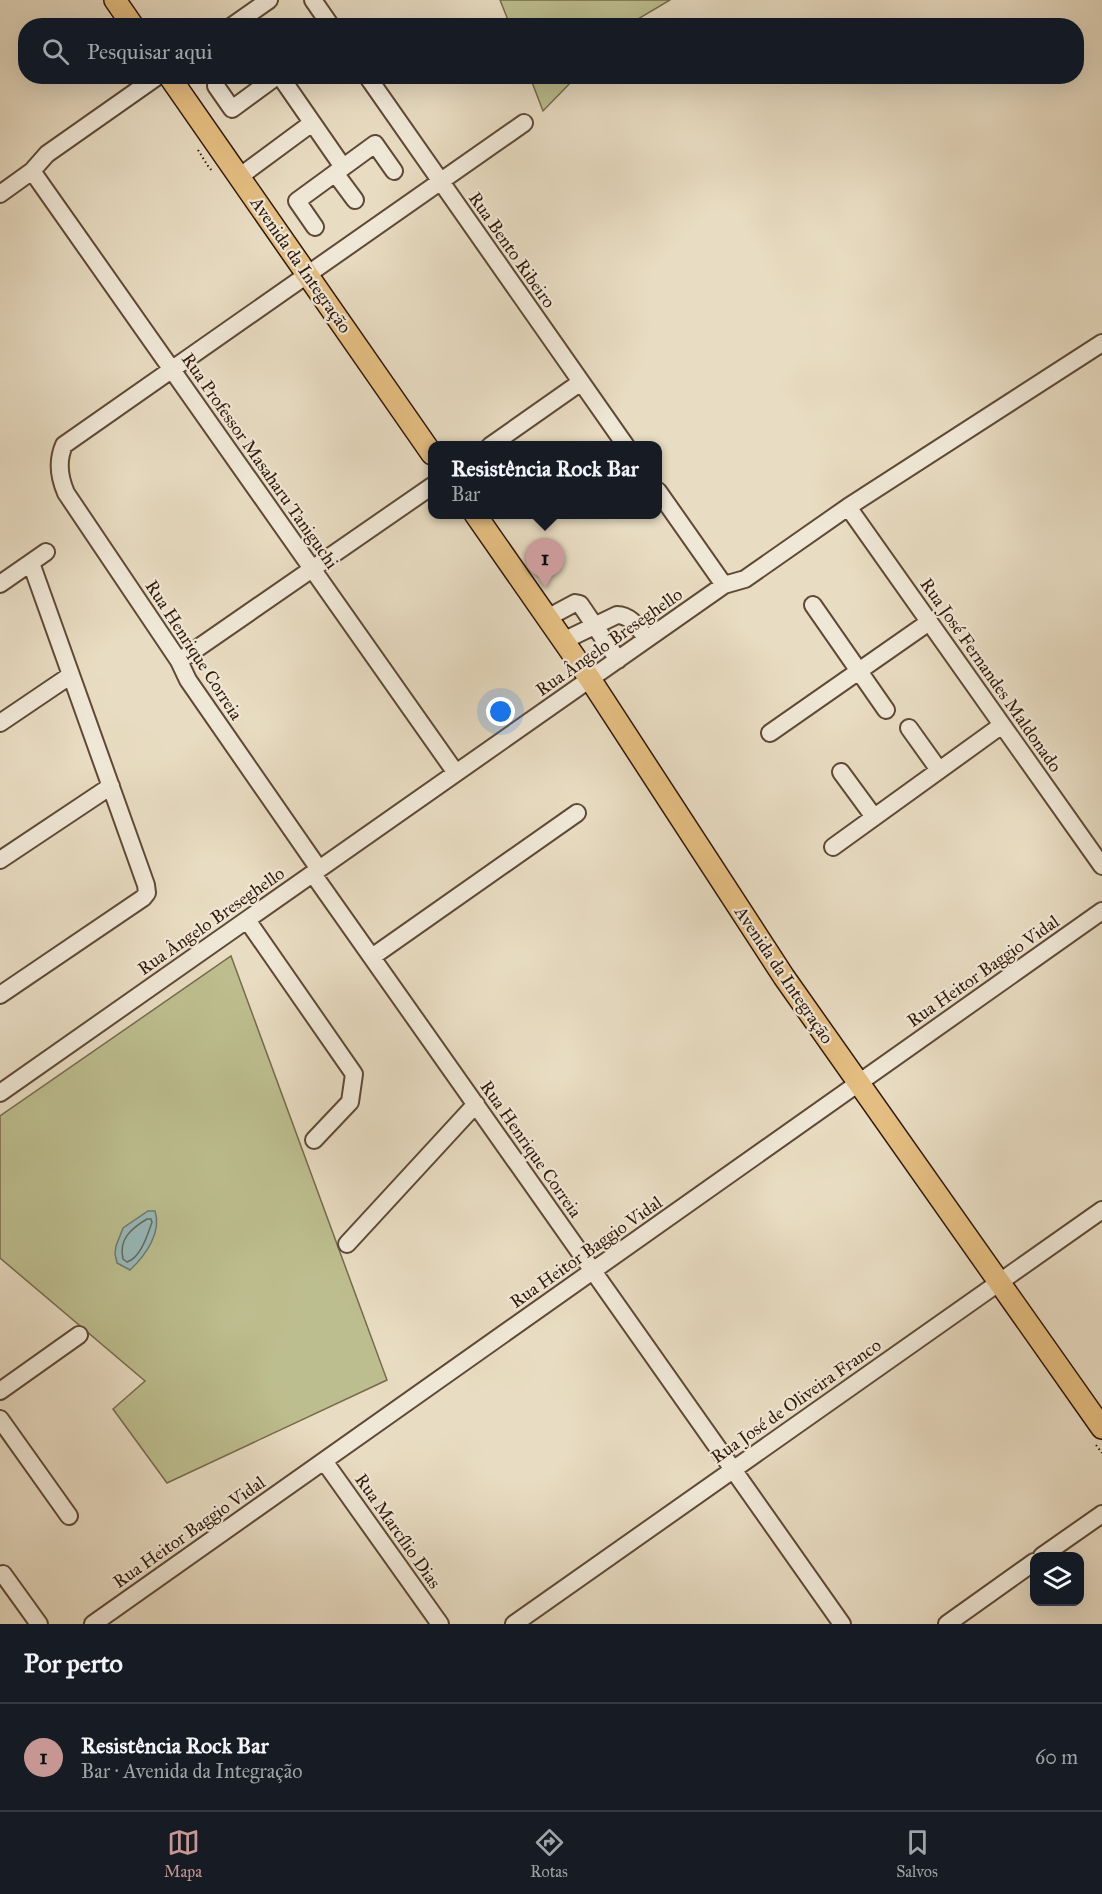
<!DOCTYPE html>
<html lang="pt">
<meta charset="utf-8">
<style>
:root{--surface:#171b24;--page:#242831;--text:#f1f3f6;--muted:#9ea1a6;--line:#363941;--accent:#c59692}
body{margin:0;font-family:"IM FELL Great Primer",serif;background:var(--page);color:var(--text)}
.controls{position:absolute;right:18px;bottom:18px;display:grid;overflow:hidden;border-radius:12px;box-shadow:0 6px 24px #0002}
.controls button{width:54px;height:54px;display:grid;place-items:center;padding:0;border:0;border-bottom:2px solid var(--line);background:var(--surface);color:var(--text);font:30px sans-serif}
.you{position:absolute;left:501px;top:712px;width:21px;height:21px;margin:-15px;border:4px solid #fff;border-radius:50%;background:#1a73e8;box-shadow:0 0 0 9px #1a73e833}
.badge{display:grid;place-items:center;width:39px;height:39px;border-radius:50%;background:var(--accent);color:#111;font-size:20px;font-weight:700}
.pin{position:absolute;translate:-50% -50px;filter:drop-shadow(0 2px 3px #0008)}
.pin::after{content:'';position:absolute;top:32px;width:21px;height:18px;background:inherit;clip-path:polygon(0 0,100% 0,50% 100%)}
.popup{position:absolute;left:428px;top:441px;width:234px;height:78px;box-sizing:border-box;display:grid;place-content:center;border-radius:12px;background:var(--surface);filter:drop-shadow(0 2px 4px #0005);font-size:20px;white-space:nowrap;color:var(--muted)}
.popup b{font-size:22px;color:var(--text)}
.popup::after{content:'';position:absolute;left:50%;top:100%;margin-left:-12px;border:12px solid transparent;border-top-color:var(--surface)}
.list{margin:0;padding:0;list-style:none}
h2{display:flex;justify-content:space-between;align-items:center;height:78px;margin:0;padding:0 24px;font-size:26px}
h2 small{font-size:20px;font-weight:400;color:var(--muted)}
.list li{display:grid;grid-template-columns:39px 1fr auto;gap:18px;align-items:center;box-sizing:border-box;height:108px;padding:0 24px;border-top:2px solid var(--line)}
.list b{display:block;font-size:22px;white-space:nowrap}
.list p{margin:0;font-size:20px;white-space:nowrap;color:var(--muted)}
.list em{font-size:20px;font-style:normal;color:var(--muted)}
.icon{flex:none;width:33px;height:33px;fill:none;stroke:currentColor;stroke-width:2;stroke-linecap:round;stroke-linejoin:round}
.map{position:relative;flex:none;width:1102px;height:1624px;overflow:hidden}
.search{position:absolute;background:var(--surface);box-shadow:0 6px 24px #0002;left:18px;right:18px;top:18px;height:66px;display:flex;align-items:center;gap:15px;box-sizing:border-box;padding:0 21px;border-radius:24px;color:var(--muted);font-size:22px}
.sheet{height:186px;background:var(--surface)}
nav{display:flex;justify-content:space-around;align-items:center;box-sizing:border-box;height:84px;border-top:2px solid var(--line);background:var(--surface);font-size:16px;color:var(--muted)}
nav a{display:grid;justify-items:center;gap:3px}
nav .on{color:var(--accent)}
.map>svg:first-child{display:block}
</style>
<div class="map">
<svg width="1102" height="1624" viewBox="0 0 1102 1624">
<rect width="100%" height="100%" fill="#e8dcc2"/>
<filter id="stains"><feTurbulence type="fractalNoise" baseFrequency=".00333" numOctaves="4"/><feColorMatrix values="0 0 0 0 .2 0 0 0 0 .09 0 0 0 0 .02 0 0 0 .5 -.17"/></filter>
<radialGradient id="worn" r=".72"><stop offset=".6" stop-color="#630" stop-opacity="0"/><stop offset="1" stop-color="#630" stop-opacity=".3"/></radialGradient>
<!-- green -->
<path fill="#bdbe8f" stroke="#776b4c" stroke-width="1.5" d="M500,0H670L628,25H510Z
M530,77H576L543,111Z
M231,956L387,1380L167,1483L113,1409L145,1381L0,1258V1116Z"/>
<!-- water -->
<path fill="#98baba" stroke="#6f7973" stroke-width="1.5" d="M148,1211H155C162,1232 146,1255 130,1270L117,1263L115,1254L116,1246L123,1228Z"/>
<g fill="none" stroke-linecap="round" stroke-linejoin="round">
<!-- shore -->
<path stroke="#646961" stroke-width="1.5" d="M147,1219H151L152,1222C147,1236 141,1257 127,1262L123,1259C118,1239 132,1228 147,1219Z"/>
<!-- minor casing -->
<g stroke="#5f4936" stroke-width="20">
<path id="minor" d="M313,0L331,26
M232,26L269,0
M280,76L343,167
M367,76L626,446
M216,86L232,109L277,76
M32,171L456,773
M335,173L355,200
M239,177L312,123
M0,194L32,171L47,154L158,76
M315,227L297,201L375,144L394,171
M490,446L581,382
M658,491L724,585
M848,507L1102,866
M0,584L46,552
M813,605L886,710
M547,618L575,603L580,604L618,660
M563,641L617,615C631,615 639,629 647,639
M179,661L432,486
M0,723L71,675
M909,728L939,770
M770,733L929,622
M841,772L874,817
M833,847L1002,725
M0,860L111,786
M319,869L188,680L179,661L66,493C59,477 57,461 64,445L524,123
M313,874L842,1624
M247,920L354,1074L350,1102L314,1140
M372,957L577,813
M0,995L143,898L147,893L146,885L31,563
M0,1093L724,585L745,579L848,507L1102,343
M347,1244L476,1104
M0,1391L79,1335
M0,1419L69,1516
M324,1461L440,1624
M1042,1556L1102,1514
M3,1574L39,1624
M93,1624L1102,911
M514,1624L1102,1210
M947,1624L1034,1562"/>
</g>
<!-- major casing -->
<g stroke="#311808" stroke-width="24">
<path id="major" d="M115,0L133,26
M169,76L432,454
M475,514L590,679L784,977L1102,1428"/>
</g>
<!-- path -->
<path stroke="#311808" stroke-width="2" stroke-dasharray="1.5 3" stroke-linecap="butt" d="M198,150L208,166L213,172
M1096,1445L1102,1453"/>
<!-- minor -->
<use href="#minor" stroke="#f0e8d7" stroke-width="16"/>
<!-- major -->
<use href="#major" stroke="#e4be81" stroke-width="21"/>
</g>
<g text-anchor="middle" stroke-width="4.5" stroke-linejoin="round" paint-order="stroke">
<!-- street labels -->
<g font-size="18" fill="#311808" stroke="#f0e8d7">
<text transform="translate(512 250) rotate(55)" y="6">Rua Bento Ribeiro</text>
<text transform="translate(301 265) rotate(55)" y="6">Avenida da Integração</text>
<text transform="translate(260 461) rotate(55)" y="6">Rua Professor Masaharu Taniguchi</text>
<text transform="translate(609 642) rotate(-35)" y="6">Rua Ângelo Breseghello</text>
<text transform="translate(194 650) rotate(57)" y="6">Rua Henrique Correia</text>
<text transform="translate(991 675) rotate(55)" y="6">Rua José Fernandes Maldonado</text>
<text transform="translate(211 921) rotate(-35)" y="6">Rua Ângelo Breseghello</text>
<text transform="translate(983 971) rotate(-35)" y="6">Rua Heitor Baggio Vidal</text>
<text transform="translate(784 975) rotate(56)" y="6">Avenida da Integração</text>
<text transform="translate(531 1149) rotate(55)" y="6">Rua Henrique Correia</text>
<text transform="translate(586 1252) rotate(-35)" y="6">Rua Heitor Baggio Vidal</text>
<text transform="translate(796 1401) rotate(-35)" y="6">Rua José de Oliveira Franco</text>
<text transform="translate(398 1531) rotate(55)" y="6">Rua Marcílio Dias</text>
<text transform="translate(189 1532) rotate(-35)" y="6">Rua Heitor Baggio Vidal</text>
</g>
</g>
<rect width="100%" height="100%" filter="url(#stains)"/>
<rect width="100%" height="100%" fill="url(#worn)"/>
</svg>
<div class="controls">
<button><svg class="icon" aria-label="layers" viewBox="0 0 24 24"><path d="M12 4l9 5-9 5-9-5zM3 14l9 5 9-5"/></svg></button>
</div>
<div class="you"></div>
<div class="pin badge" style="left:545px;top:588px">1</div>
<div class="popup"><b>Resistência Rock Bar</b>Bar</div>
<div class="search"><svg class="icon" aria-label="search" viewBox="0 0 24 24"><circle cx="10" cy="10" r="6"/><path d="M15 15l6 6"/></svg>Pesquisar aqui</div>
</div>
<section class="sheet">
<h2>Por perto<small></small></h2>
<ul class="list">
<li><span class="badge">1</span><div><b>Resistência Rock Bar</b><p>Bar · Avenida da Integração</p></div><em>60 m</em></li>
</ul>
</section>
<nav>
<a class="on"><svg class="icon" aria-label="map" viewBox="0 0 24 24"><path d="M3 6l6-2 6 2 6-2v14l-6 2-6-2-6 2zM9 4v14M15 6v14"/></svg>Mapa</a>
<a><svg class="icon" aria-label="directions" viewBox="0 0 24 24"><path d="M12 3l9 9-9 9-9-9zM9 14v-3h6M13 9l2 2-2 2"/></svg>Rotas</a>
<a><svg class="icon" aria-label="saved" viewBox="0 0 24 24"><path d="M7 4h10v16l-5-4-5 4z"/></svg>Salvos</a>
</nav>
